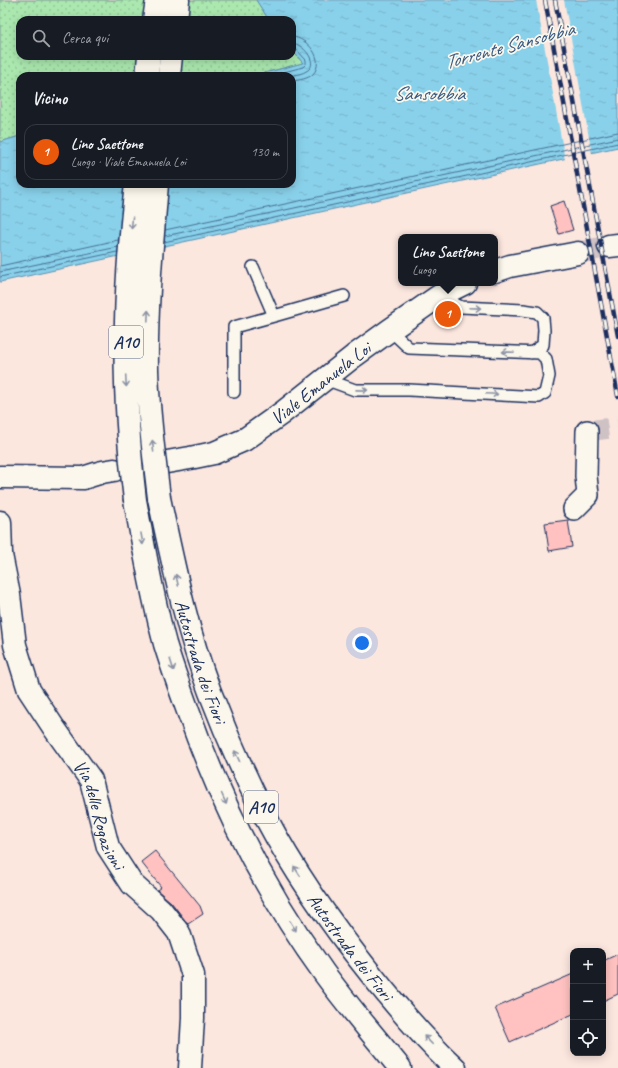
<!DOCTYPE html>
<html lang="it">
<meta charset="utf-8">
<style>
:root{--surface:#171b24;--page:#20242c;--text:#f1f3f6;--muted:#9ea1a6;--line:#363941;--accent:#ea580c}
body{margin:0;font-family:Caveat,sans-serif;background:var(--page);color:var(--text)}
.controls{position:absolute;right:12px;bottom:12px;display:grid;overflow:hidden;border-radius:8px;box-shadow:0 2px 10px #0003}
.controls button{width:36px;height:36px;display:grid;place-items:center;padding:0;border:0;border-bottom:1px solid var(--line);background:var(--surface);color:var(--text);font:20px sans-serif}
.you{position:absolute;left:362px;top:643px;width:14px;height:14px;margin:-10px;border:3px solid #fff;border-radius:50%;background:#1a73e8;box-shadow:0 0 0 6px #1a73e833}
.badge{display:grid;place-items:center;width:26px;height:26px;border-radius:50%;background:var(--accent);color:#fff;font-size:13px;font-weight:700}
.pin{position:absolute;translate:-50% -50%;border:2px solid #fff;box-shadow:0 1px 4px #0006}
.popup{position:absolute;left:398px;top:234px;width:100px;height:52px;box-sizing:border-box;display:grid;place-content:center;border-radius:8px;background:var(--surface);filter:drop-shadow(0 1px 3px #0005);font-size:13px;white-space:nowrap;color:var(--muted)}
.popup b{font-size:15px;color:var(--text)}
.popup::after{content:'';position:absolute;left:50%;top:100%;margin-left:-8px;border:8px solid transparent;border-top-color:var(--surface)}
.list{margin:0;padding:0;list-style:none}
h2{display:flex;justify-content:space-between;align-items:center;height:52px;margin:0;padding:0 16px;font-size:17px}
h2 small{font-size:13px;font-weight:400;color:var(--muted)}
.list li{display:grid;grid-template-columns:26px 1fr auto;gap:12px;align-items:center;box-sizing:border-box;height:56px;margin:0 8px 8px;padding:0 8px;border:1px solid var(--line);border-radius:12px}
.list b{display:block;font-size:15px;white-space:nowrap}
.list p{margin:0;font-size:13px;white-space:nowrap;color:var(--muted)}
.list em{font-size:13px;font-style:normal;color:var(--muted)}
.icon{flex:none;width:22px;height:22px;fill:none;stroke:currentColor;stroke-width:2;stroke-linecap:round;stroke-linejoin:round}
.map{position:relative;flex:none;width:618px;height:1068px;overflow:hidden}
.search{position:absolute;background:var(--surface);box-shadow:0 2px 10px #0003;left:16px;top:16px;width:280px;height:44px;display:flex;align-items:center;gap:10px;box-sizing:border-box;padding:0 14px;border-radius:12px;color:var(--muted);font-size:15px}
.panel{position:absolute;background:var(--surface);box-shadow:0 2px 10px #0003;left:16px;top:72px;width:280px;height:116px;border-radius:12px}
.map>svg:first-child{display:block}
</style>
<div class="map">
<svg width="618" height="1068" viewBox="0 0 618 1068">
<defs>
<pattern id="grass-dots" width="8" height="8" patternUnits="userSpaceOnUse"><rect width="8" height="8" fill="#abe8af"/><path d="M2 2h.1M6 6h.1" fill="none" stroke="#93c799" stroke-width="1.8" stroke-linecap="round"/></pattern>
<pattern id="water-ripples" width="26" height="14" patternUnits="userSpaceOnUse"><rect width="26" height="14" fill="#89d1ea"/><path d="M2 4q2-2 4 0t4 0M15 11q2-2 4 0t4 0" fill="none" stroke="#76b4cb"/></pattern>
</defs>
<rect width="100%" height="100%" fill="#fce7df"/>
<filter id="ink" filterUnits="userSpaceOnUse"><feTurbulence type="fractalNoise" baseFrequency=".025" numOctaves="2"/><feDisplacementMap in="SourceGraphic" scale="8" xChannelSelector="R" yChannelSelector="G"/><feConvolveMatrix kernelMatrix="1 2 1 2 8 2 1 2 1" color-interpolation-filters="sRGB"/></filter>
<g filter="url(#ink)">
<!-- grass -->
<path fill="url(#grass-dots)" stroke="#638c86" d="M0,0H256L269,20H20V56H292V50L303,63L253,76H20V136L0,142Z"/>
<!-- water -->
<path fill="url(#water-ripples)" stroke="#5d90b2" d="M256,0H618V147L0,282V142L20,136V184H292V76H253L303,63L292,50V20H269Z"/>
<!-- pier -->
<path fill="#fce7df" d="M536,0H564L592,154L565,160Z"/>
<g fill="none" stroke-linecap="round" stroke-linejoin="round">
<!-- shore -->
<path stroke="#477096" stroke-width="1" d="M292,37C307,37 326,60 313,74C308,79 299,80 292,81
M269,76L303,67L306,64V60L296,49L292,48
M289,76C295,75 303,74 308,70C319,62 302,43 292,43
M165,230L618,132
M165,236L618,138
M164,242L618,143
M0,266L118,240
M0,272L118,247
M0,277L117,252"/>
</g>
<!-- building -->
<path fill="#ffc2c0" stroke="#1b2f5e" d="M564,201L573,230L559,234L550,206Z
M568,520L572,547L549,551L545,523Z
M155,851L200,906L203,914L188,924L171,902L157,890L161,887L141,862Z
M618,954V994L603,1001V961Z
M573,974V1014L510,1042L495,1008Z"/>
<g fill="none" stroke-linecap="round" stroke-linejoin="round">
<!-- street-tunnel -->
<path stroke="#cfc2c5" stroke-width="21" stroke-dasharray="21 10" stroke-linecap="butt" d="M587,431L618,427"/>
<!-- secondary-tunnel -->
<path stroke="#cfc2c5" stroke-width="22" stroke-dasharray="22 11" stroke-linecap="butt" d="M578,253L609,246"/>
<!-- lane casing -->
<g stroke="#1b2f5e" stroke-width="14">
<path id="lane" d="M439,296L461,307L523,310L537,312L543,318L544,330L543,345L531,353
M274,316L344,296
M325,379L355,390H409L539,397L545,393L549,376L546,359L540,353L409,348L390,330
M234,392V327L274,316L253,267"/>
</g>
<!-- street casing -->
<g stroke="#1b2f5e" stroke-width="24">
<path id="street" d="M574,509L588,495L586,476L587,431"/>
</g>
<!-- secondary casing -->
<g stroke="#1b2f5e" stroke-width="25">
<g id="secondary">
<path d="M609,246L618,245"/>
<path d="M495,271L510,266L578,253"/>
<path id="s1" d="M167,462L190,458L214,453L244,440L282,413L354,356L390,330L439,296L465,283"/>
<path d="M0,477L83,478L102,472L114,470"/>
<path d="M0,522L1,554"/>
<path id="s2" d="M0,550L9,595L15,645L29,690L54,728L91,780L108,847L132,884L161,910L179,933L193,975V1018L190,1068"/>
</g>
</g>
<!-- highway casing -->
<g stroke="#1b2f5e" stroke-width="25">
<g id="highway">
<path d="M154,20L157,0"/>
<path d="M176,20L178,0"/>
<path d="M147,76L149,56"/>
<path d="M169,76L171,56"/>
<path id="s3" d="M159,498C173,563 186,629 210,692C226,734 245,777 266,818C295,873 331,924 370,973C396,1006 424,1039 455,1068"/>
<path d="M135,500C144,548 152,597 165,644C172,667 180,689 188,711C221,804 266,893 324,973C348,1006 375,1037 400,1068"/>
</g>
</g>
<!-- lane -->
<use href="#lane" stroke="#fbf7ec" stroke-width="11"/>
<!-- street -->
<use href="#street" stroke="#fbf7ec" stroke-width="21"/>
<!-- secondary -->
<use href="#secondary" stroke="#fbf7ec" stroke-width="22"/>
<!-- highway -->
<use href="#highway" stroke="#fbf7ec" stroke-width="22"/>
<!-- rail casing -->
<g stroke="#1b2f5e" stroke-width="4.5">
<path id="rail" d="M545,0L618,396
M555,0L618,336"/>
</g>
<!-- rail -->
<use href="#rail" stroke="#fbf7ec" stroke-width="3" stroke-dasharray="9" stroke-linecap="butt"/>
<!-- highway-bridge casing -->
<g stroke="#1b2f5e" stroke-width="25" stroke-linecap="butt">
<path id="highway-bridge" d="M157,184C152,245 146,307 147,369C148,412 154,455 159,498
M135,500C128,441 124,381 126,321C127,275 131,229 136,184"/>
</g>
<!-- highway-bridge -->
<use href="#highway-bridge" stroke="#fbf7ec" stroke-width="22"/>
</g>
<!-- one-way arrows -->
<defs><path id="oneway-shaft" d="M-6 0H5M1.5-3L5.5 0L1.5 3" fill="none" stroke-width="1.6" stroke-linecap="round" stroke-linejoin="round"/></defs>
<g stroke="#8b93a5">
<use href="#oneway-shaft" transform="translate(132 223) rotate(95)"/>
<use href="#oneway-shaft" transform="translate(475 308) rotate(2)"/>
<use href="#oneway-shaft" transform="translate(148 316) rotate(-88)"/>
<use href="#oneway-shaft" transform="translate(508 352) rotate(-178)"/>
<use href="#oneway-shaft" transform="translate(126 381) rotate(87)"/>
<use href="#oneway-shaft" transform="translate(362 390) rotate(1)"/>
<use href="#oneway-shaft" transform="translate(492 394) rotate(3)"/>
<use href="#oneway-shaft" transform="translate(153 446) rotate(-96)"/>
<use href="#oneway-shaft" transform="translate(142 539) rotate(80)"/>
<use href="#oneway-shaft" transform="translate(177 580) rotate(-103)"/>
<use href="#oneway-shaft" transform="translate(172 665) rotate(72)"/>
<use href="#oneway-shaft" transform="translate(237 756) rotate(-115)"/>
<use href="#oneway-shaft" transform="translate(224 799) rotate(66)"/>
<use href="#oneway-shaft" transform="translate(297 871) rotate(-123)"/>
<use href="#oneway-shaft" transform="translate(293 926) rotate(58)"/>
<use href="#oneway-shaft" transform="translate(428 1040) rotate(-134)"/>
</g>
</g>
<g text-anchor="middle" stroke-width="3.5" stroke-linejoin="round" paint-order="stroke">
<!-- shield labels -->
<g fill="#fbf7ec" stroke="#5e6b89" stroke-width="1">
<rect x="109" y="326" width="34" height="32" rx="3"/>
<rect x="244" y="791" width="34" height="32" rx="3"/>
</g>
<g font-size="18" font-weight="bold" fill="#1b2f5e">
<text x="126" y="348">A10</text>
<text x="261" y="813">A10</text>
</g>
<!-- street labels -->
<g font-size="19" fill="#1b2f5e" stroke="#fbf7ec">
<text dy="7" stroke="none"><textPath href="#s1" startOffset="176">Viale Emanuela Loi</textPath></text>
<text dy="7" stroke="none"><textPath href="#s3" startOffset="169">Autostrada dei Fiori</textPath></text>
<text dy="7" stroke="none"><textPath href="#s2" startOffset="288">Via delle Rogazioni</textPath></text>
<text dy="7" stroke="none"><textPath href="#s3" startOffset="493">Autostrada dei Fiori</textPath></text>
</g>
<!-- water labels -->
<g font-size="20" font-style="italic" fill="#365881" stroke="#fbf7ec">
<text transform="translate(509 45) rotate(-15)" y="7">Torrente Sansobbia</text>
<text x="429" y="100">Sansobbia</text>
</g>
</g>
</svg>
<div class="controls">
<button>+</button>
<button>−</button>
<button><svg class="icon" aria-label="locate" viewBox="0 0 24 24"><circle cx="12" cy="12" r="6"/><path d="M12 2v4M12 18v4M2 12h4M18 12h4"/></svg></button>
</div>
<div class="you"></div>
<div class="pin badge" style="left:448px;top:314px">1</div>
<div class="popup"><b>Lino Saettone</b>Luogo</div>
<div class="search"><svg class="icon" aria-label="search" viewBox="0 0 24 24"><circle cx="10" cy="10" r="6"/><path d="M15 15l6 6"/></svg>Cerca qui</div>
<section class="panel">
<h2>Vicino<small></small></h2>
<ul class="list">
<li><span class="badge">1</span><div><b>Lino Saettone</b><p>Luogo · Viale Emanuela Loi</p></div><em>130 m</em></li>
</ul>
</section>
</div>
